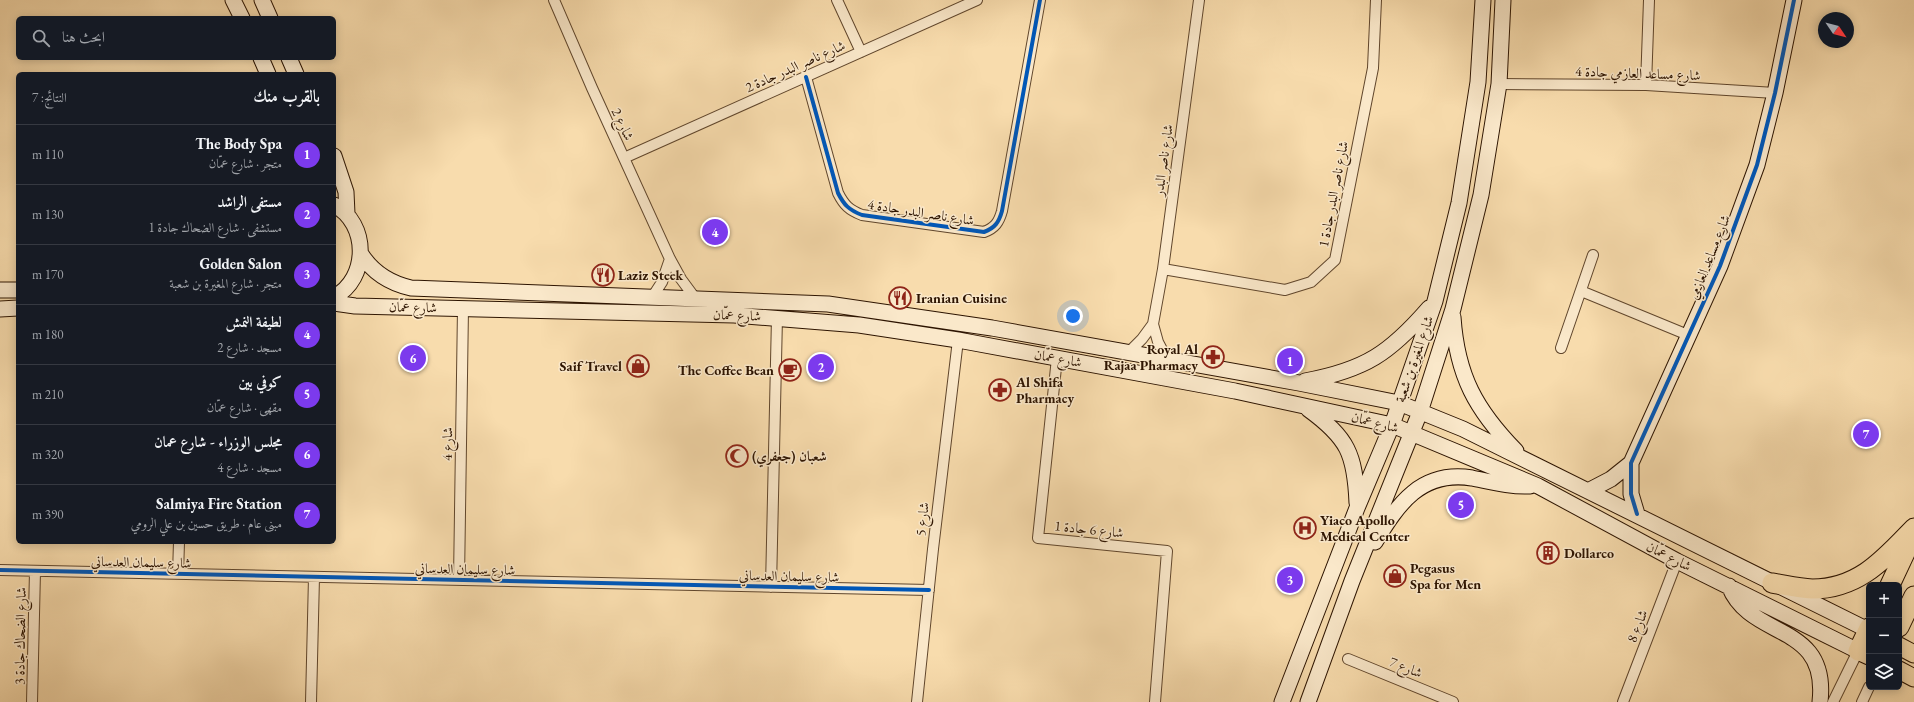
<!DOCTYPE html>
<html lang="ar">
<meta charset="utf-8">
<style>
:root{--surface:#171b24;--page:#242831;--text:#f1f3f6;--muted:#9ea1a6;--line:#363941;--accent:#7c3aed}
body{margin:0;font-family:"EB Garamond",Amiri,serif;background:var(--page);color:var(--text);direction:rtl}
.controls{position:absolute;right:12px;bottom:12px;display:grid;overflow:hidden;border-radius:6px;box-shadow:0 2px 10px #0003}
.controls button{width:36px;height:36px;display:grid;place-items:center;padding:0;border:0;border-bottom:1px solid var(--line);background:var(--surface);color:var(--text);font:20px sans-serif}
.compass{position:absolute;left:1818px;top:12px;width:36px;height:36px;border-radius:50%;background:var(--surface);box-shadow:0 2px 10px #0003;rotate:125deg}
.you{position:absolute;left:1073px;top:316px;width:14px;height:14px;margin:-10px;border:3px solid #fff;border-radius:50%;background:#1a73e8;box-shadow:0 0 0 6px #1a73e833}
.badge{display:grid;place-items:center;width:26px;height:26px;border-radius:50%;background:var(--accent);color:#fff;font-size:13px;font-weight:700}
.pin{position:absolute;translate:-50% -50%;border:2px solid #fff;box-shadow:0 1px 4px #0006}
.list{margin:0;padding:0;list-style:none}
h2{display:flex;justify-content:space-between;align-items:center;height:52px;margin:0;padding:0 16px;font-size:17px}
h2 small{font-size:13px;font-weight:400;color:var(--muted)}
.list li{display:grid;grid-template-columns:26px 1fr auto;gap:12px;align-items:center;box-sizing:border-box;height:60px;padding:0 16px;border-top:1px solid var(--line)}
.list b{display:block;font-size:15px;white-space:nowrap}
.list p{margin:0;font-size:13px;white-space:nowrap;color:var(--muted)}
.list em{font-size:13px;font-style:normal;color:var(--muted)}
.icon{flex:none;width:22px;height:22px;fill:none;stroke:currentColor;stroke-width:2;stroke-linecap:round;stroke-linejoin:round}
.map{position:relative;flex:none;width:1914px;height:702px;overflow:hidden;direction:ltr}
.search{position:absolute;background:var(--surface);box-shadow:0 2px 10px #0003;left:16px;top:16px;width:320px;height:44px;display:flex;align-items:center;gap:10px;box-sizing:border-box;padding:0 14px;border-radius:6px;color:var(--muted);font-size:15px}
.panel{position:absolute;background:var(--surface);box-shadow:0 2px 10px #0003;left:16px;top:72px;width:320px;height:472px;border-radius:6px;direction:rtl}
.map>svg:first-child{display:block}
</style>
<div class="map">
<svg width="1914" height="702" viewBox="0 0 1914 702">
<rect width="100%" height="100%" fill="#f8dcad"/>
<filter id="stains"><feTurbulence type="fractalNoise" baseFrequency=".005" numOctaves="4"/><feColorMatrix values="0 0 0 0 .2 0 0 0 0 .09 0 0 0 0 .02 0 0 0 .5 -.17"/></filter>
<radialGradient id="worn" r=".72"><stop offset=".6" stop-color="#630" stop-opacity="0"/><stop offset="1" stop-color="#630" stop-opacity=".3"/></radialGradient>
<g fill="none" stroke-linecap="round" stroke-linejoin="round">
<!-- street casing -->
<g stroke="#60462c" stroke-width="12">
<path id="street" d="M554,0L592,88L670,259L681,279L695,298
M837,0L861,52
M806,77L838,193C844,205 849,210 862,215L984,232C995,228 999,222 1002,211L1040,0
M1499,84L1646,85L1775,93
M1646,85L1649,0
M624,158L977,0
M1163,269L1285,290L1311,282L1335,260L1373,68L1376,0
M1581,291L1688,335
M653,296L662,282L670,259
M1153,324L1158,342L1167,359
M1561,348L1593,255
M1129,352L1142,339L1153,324L1163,269L1199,0
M1057,358L1038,538L1167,551L1155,702
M0,570L929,590
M178,574L179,542
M459,580L463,308
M771,587L777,317
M1348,659L1453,702
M32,702L35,571
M311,702L314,577
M917,702L933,549L958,340
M1623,702L1677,561
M1833,702L1858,651
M1862,702L1869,687"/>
</g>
<!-- secondary casing -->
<g stroke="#2d1401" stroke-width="17">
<path id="secondary" d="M233,0L242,18
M262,0L270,18
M261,58L268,74
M289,58L296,74
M334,156L346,192L347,214
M334,205C369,223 369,279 334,297
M361,254C373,273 389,283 411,288L828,304L992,328L1299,383L1399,403L1463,429L1868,630
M0,290H18
M334,303L355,306L734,315L859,325L958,340L1235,391L1392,425L1538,486L1677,561L1858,651
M0,309L18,308
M1453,317C1457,376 1476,410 1516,451
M1305,381C1365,370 1390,353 1429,308
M1308,409C1348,438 1355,454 1357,503
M1588,491L1611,479L1631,463
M1637,514L1631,494V463L1720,266L1757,165L1775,93L1794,0
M1375,542C1398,504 1421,470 1472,478C1492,482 1510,487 1530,486
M1729,586C1751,641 1829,621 1820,702
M1282,702L1357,508L1392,425L1435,301L1459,203L1478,82L1483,0
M1308,702L1352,581L1420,412L1453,309L1481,195L1499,84L1503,0"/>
</g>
<!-- primary casing -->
<g stroke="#2d1401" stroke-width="19">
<path id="primary" d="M1899,646L1914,654
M1858,651L1869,656
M1899,670L1914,678"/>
</g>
<!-- highway casing -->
<g stroke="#2d1401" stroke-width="21">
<path id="highway" d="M1772,583C1785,585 1798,588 1812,589C1859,589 1884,559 1914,528
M1890,585L1913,536
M1899,627L1914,596
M1858,651L1869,628"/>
</g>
<!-- street -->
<use href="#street" stroke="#fae8ca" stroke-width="10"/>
<!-- secondary -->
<use href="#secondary" stroke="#fae8ca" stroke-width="15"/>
<!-- primary -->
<use href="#primary" stroke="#f8dcad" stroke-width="17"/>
<!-- highway -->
<use href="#highway" stroke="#f8dcad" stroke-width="19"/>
<!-- cycleway casing -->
<g stroke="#fae8ca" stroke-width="6">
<path id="cycleway" d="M806,77L838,193C844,205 849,210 862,215L984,232C995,228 999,222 1002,211L1040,0
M1637,514L1631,494V463L1720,266L1757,165L1775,93L1794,0
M0,570L929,590"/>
</g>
<!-- cycleway -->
<use href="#cycleway" stroke="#0057b8" stroke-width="4"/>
</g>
<!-- icons -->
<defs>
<g id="restaurant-ring" transform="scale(1.15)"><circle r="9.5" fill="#fae8ca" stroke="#8f2418" stroke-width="1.5"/><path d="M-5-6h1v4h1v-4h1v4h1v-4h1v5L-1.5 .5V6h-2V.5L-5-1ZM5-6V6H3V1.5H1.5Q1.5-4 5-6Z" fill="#8f2418"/></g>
<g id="pharmacy-ring" transform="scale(1.15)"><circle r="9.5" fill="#fae8ca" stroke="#8f2418" stroke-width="1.5"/><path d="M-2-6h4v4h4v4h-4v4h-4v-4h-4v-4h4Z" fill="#8f2418"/></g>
<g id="shop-ring" transform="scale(1.15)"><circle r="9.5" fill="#fae8ca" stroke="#8f2418" stroke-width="1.5"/><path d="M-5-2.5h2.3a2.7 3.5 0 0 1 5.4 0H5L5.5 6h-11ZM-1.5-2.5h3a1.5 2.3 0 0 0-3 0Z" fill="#8f2418"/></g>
<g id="cafe-ring" transform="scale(1.15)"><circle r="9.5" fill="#fae8ca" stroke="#8f2418" stroke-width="1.5"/><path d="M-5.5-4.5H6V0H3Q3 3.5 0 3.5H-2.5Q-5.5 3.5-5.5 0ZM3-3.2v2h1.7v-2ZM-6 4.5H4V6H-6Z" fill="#8f2418"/></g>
<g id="mosque-ring" transform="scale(1.15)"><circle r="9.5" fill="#fae8ca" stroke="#8f2418" stroke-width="1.5"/><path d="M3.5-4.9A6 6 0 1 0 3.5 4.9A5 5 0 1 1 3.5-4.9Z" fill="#8f2418"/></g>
<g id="hospital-ring" transform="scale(1.15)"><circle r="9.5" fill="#fae8ca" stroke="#8f2418" stroke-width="1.5"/><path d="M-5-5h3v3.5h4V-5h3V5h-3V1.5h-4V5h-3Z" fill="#8f2418"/></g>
<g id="building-ring" transform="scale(1.15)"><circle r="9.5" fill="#fae8ca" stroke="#8f2418" stroke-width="1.5"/><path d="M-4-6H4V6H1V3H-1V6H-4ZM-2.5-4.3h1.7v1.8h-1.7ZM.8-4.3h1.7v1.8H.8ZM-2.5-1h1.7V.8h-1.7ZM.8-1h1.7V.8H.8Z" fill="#8f2418"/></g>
</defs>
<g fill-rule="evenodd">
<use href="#restaurant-ring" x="603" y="275"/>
<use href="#restaurant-ring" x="900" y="298"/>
<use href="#pharmacy-ring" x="1213" y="357"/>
<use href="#shop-ring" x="638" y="366"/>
<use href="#cafe-ring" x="790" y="370"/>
<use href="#pharmacy-ring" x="1000" y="390"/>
<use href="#mosque-ring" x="737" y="456"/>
<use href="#hospital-ring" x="1305" y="528"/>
<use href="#building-ring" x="1548" y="553"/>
<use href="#shop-ring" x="1395" y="576"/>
</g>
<g text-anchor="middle" stroke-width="3" stroke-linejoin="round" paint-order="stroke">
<!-- street labels -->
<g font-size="14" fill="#2d1401" stroke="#fae8ca">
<text transform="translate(795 66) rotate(-24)" y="5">شارع ناصر البدر جادة 2</text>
<text transform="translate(1638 73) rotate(2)" y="5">شارع مساعد العازمي جادة 4</text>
<text transform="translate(623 124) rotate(65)" y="5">شارع 2</text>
<text transform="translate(1163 160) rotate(-82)" y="5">شارع ناصر البدر</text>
<text transform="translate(1333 194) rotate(-79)" y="5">شارع ناصر البدر جادة 1</text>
<text transform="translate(921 212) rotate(9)" y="5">شارع ناصر البدر جادة 4</text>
<text transform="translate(1709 257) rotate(-68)" y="5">شارع مساعد العازمي</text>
<text transform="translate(413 307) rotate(1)" y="5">شارع عمّان</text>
<text transform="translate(737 315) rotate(2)" y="5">شارع عمّان</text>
<text transform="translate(1058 358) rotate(10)" y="5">شارع عمّان</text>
<text transform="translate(1414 359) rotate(-71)" y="5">شارع المغيرة بن شعبة</text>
<text transform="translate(1375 422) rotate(14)" y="5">شارع عمّان</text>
<text transform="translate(447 444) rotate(-89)" y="5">شارع 4</text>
<text transform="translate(922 519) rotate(-83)" y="5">شارع 5</text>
<text transform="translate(1089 529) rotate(6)" y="5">شارع 6 جادة 1</text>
<text transform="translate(1669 556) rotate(27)" y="5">شارع عمّان</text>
<text transform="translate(141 562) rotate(1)" y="5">شارع سليمان العدساني</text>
<text transform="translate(465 569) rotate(1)" y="5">شارع سليمان العدساني</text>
<text transform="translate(789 576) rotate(1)" y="5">شارع سليمان العدساني</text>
<text transform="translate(1637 626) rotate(-69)" y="5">شارع 8</text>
<text transform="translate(20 636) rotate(-89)" y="5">شارع الضحاك جادة 3</text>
<text transform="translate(1406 667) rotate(22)" y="5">شارع 7</text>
</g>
<!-- poi labels -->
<g font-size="14" font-weight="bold" fill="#2d1401" stroke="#fae8ca" text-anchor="start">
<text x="618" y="280">Laziz Steek</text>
<text x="916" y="303">Iranian Cuisine</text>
<text x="1198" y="354" text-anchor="end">Royal Al<tspan x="1198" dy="16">Rajaa Pharmacy</tspan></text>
<text x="622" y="371" text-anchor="end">Saif Travel</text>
<text x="774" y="375" text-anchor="end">The Coffee Bean</text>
<text x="1016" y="387">Al Shifa<tspan x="1016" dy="16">Pharmacy</tspan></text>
<text x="752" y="461">شعبان (جعفري)</text>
<text x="1320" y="525">Yiaco Apollo<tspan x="1320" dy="16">Medical Center</tspan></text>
<text x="1564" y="558">Dollarco</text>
<text x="1410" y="573">Pegasus<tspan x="1410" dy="16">Spa for Men</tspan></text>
</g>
</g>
<rect width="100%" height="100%" filter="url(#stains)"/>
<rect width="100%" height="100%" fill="url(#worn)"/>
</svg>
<div class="controls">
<button>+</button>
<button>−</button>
<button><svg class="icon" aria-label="layers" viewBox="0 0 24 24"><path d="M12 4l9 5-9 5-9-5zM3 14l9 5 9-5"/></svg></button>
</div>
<svg class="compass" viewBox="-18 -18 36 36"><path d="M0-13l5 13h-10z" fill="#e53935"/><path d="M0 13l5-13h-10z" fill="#9ea1a6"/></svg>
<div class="you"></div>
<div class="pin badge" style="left:1290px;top:361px">1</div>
<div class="pin badge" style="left:821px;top:367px">2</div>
<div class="pin badge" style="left:1290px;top:580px">3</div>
<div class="pin badge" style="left:715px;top:232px">4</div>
<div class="pin badge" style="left:1461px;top:505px">5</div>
<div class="pin badge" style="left:413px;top:358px">6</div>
<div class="pin badge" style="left:1866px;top:434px">7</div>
<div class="search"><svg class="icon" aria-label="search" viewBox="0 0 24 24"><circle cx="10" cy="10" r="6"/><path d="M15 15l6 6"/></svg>ابحث هنا</div>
<section class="panel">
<h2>بالقرب منك<small>النتائج: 7</small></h2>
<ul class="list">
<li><span class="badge">1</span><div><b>The Body Spa</b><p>متجر · شارع عمّان</p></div><em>110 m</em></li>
<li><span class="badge">2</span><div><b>مستفى الراشد</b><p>مستشفى · شارع الضحاك جادة 1</p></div><em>130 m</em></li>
<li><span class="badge">3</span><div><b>Golden Salon</b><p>متجر · شارع المغيرة بن شعبة</p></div><em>170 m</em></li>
<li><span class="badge">4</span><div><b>لطيفة النمش</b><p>مسجد · شارع 2</p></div><em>180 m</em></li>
<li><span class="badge">5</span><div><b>كوفي بين</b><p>مقهى · شارع عمّان</p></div><em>210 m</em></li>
<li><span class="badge">6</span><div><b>مجلس الوزراء - شارع عمان</b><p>مسجد · شارع 4</p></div><em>320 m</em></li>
<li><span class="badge">7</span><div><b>Salmiya Fire Station</b><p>مبنى عام · طريق حسين بن علي الرومي</p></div><em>390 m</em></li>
</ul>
</section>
</div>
